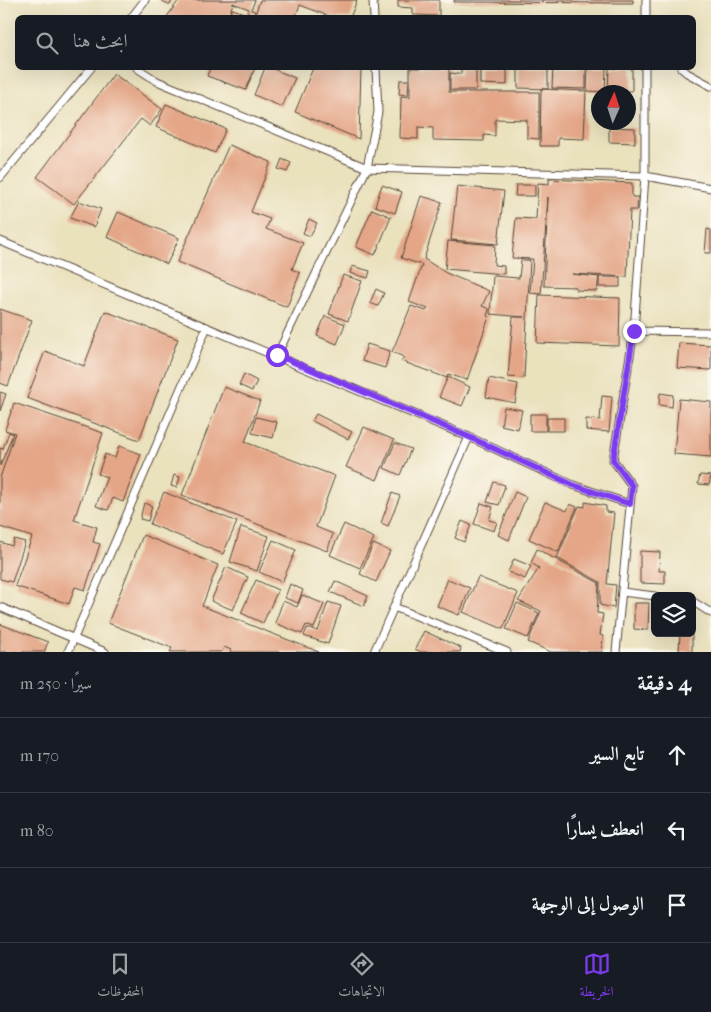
<!DOCTYPE html>
<html lang="ar">
<meta charset="utf-8">
<style>
:root{--surface:#171b24;--page:#20242c;--text:#f1f3f6;--muted:#9ea1a6;--line:#363941;--accent:#7c3aed}
body{margin:0;font-family:"IM FELL French Canon",Amiri,serif;background:var(--page);color:var(--text);direction:rtl}
.controls{position:absolute;right:15px;bottom:15px;display:grid;overflow:hidden;border-radius:8px;box-shadow:0 5px 20px #0002}
.controls button{width:45px;height:45px;display:grid;place-items:center;padding:0;border:0;border-bottom:1px solid var(--line);background:var(--surface);color:var(--text);font:25px sans-serif}
.compass{position:absolute;left:591px;top:85px;width:45px;height:45px;border-radius:50%;background:var(--surface);box-shadow:0 5px 20px #0002;rotate:3deg}
.stop{position:absolute;width:15px;height:15px;margin:-11px;border:4px solid #7c3aed;border-radius:50%;background:#fff}
.stop.end{background:#7c3aed;border-color:#fff;box-shadow:0 1px 5px #0008}
.list{margin:0;padding:0;list-style:none}
h2{display:flex;justify-content:space-between;align-items:center;height:65px;margin:0;padding:0 20px;font-size:21px}
h2 small{font-size:16px;font-weight:400;color:var(--muted)}
.list li{display:grid;grid-template-columns:32px 1fr auto;gap:15px;align-items:center;box-sizing:border-box;height:75px;padding:0 20px;border-top:1px solid var(--line)}
.list b{display:block;font-size:19px;white-space:nowrap}
.list em{font-size:16px;font-style:normal;color:var(--muted)}
.icon{flex:none;width:28px;height:28px;fill:none;stroke:currentColor;stroke-width:2;stroke-linecap:round;stroke-linejoin:round}
.map{position:relative;flex:none;width:711px;height:652px;overflow:hidden;direction:ltr}
.search{position:absolute;background:var(--surface);box-shadow:0 5px 20px #0002;left:15px;right:15px;top:15px;height:55px;display:flex;align-items:center;gap:12px;box-sizing:border-box;padding:0 18px;border-radius:8px;color:var(--muted);font-size:19px}
.sheet{height:290px;background:var(--surface)}
nav{display:flex;justify-content:space-around;align-items:center;box-sizing:border-box;height:70px;border-top:1px solid var(--line);background:var(--surface);font-size:14px;color:var(--muted)}
nav a{display:grid;justify-items:center;gap:2px}
nav .on{color:var(--accent)}
.map>svg:first-child{display:block}
</style>
<div class="map">
<svg width="711" height="652" viewBox="0 0 711 652">
<rect width="100%" height="100%" fill="#fbf7ec"/>
<filter id="ink" filterUnits="userSpaceOnUse"><feTurbulence type="fractalNoise" baseFrequency=".02" numOctaves="2"/><feDisplacementMap in="SourceGraphic" scale="10" xChannelSelector="R" yChannelSelector="G"/><feConvolveMatrix kernelMatrix="1 2 1 2 8 2 1 2 1" color-interpolation-filters="sRGB"/></filter>
<filter id="wash" filterUnits="userSpaceOnUse"><feTurbulence type="fractalNoise" baseFrequency=".0096" numOctaves="4" result="noise"/><feDisplacementMap in="SourceGraphic" scale="20" xChannelSelector="R" yChannelSelector="G"/><feGaussianBlur stdDeviation="1.12" result="paint"/><feColorMatrix in="noise" values="0 0 0 0 0 0 0 0 0 0 0 0 0 0 0 0 0 1.4 0 .05"/><feComposite in="paint" operator="in"/></filter>
<g filter="url(#wash)">
<rect width="100%" height="100%" fill="#eae1bd"/>
<g id="blocks">
<!-- building -->
<path fill="#e4a687" d="M160,0H172L170,5Z
M179,0H255L251,10L255,11L253,18H229L232,9L247,14L249,9L233,3L228,18H166Z
M260,0H357L350,18H334L300,5L295,18H254Z
M398,0H439V16L413,15V8L398,7Z
M454,0H633V3L454,2Z
M210,68H255L246,90L207,76Z
M265,68H271L295,78L282,107L254,95Z
M313,68H361L359,139L295,112Z
M410,68H449V92H539V139L527,138V120L495,119V136L484,135V141L433,140V128L418,127V139L400,138L401,96L410,97Z
M461,68H476V90H450V73L461,74Z
M480,68H507V85L480,84Z
M518,68H548V89L518,88Z
M553,68H586V89L552,88Z
M588,68H606L605,92L587,91Z
M609,68H632V91H608Z
M114,74L162,109L150,126L141,119L74,204L37,177Z
M400,80H409L408,95L399,94Z
M541,89L586,91L584,139L558,138V146H540Z
M166,104L226,129L215,153L156,127Z
M609,127L635,128V143L609,142Z
M229,145L271,162L251,212L270,219L266,229L303,243L292,269L300,273L287,307L177,262Z
M282,159L291,163L287,172L278,169Z
M549,179L632,183V197H638L637,210H630L627,277L572,274L599,277L597,291L576,290V287L544,286L548,197L541,294L530,293L533,259L512,258L516,218L536,219L538,183L549,184Z
M382,185L402,192L395,213L375,206Z
M516,185H535V196H515Z
M457,186L504,191L498,244L451,240Z
M421,196L442,202L424,259L446,273L489,291L482,306L489,309L487,316L489,317L467,380L448,374L447,378L401,361L404,357L392,352L411,306L426,311L428,309L409,302L422,265L401,258Z
M79,201L101,209L94,227L70,218Z
M372,209L391,217L375,255L356,247Z
M118,212L179,238L167,264L107,237Z
M309,219L317,223L310,236L303,233Z
M707,229L711,230V253H705Z
M448,241L495,245L494,265L504,266V274L445,269Z
M521,260H530L524,378L508,377L513,317H524L490,314L493,276L519,278Z
M352,266L370,271L368,278L350,273Z
M343,275L362,281L348,321L329,314Z
M599,277H620V287H599Z
M376,289L384,293L378,306L370,303Z
M539,295L620,298L619,346L537,343Z
M0,309L32,320L8,386L0,383Z
M105,311L178,339L139,440L27,398L45,351L84,366Z
M325,316L345,324L337,344L317,336Z
M679,343L711,345V370L677,368Z
M367,344L390,351L385,368L362,361Z
M244,374L257,381L252,391L239,385Z
M448,377L470,387L462,406L439,397Z
M489,378L518,384L515,403L486,397Z
M224,387L260,401L245,442L335,476L316,527L333,534L327,551L182,495Z
M0,392L6,394L0,411Z
M660,393L673,395L672,407L659,405Z
M602,396L612,397L609,432L586,430V419L600,420Z
M679,399L711,402V457L674,454Z
M14,403L103,433L74,520L97,527L93,542L100,544L85,590L75,587L69,604L15,586L32,537L0,527V478L15,433L5,430Z
M504,407L522,410L518,429L501,425Z
M316,414L352,432L348,439L312,421Z
M530,414H546V431H530Z
M256,417L277,422L273,438L252,433Z
M547,418H564V431H547Z
M364,427L394,440L377,480L346,467Z
M9,432L13,434L0,466V448L3,449Z
M395,443L411,449L400,475L384,468Z
M119,446L141,454L123,502L113,498L108,510L96,506L107,477L98,474L105,454L115,458Z
M174,475L180,477L177,488L171,486Z
M700,475L711,476L709,485L698,484Z
M494,482L505,485L499,505L487,502Z
M164,492L237,522L223,554L150,524Z
M515,492L526,497L509,540L498,535Z
M392,493L400,496L388,526L381,523Z
M545,502L567,511L570,504L577,507L558,552L529,539Z
M585,502L606,506V512L614,513L607,584L616,585L614,608L600,605V582L557,558L579,506L585,507Z
M144,503L152,506L148,521L140,519Z
M481,503L493,507L489,520L497,522L494,531L474,524Z
M462,521L471,525L464,542L455,538Z
M344,524L374,538L360,568L330,555Z
M241,527L269,536L257,571L230,562Z
M143,535L218,565L202,606L319,652H230L231,650L224,647L222,652H170L172,648L108,623Z
M14,539L25,542L12,582L0,579V542L12,546Z
M273,540L296,550L282,582L259,572Z
M373,544L390,551L376,582L360,574Z
M537,549L599,583L597,613L603,614L600,635L603,636L602,652H551L528,642L541,611L518,601L539,568L531,563Z
M640,551L660,552L659,571H665V584L640,583Z
M514,559L531,566L525,579L508,572Z
M226,567L248,577L233,610L211,601Z
M478,577L518,593L503,629L463,612Z
M448,579L470,588L459,615L437,606Z
M256,580L278,590L263,623L241,613Z
M335,581L368,596L364,606L330,592Z
M290,584L303,590L298,603L285,598Z
M302,595L324,604L314,628L306,625L302,634L275,623L283,601L297,607Z
M328,602L341,606L328,644L304,636L307,628L318,631Z
M517,603L539,613L528,638L506,629Z
M634,603H649L648,630L634,629Z
M0,624L48,642L44,652H0Z
M424,631L461,648L460,652H421L415,649Z
M680,633H692V652H679Z"/>
</g>
</g>
<g filter="url(#ink)">
<use href="#blocks" fill-opacity="0" stroke="#554536" stroke-width="1"/>
<g fill="none" stroke-linecap="round" stroke-linejoin="round">
<!-- service casing -->
<g stroke="#554536" stroke-width="9">
<path id="service" d="M373,0L374,18
M131,18L145,0
M646,18V0
M137,68L157,81L367,168L645,176L711,188
M681,68L687,73L711,86
M0,178L91,68
M0,241L469,437L573,485L630,504
M634,331L711,332
M277,355L367,168L378,112L376,68
M622,592L655,596
M692,601L711,613
M0,607L105,652
M394,607L507,652
M68,652L207,327
M374,652L469,437
M616,652L632,486L613,460L634,331L645,176V68"/>
</g>
<!-- service -->
<use href="#service" stroke="#fff" stroke-width="7"/>
</g>
</g>
<g fill="none" stroke-linecap="round" stroke-linejoin="round" filter="url(#ink)">
<!-- route -->
<path stroke="#7c3aed" stroke-width="6" d="M277,355L469,437L573,485L630,504L632,486L613,460L634,331"/>
</g>
</svg>
<div class="controls">
<button><svg class="icon" aria-label="layers" viewBox="0 0 24 24"><path d="M12 4l9 5-9 5-9-5zM3 14l9 5 9-5"/></svg></button>
</div>
<svg class="compass" viewBox="-18 -18 36 36"><path d="M0-13l5 13h-10z" fill="#e53935"/><path d="M0 13l5-13h-10z" fill="#9ea1a6"/></svg>
<div class="stop" style="left:277px;top:355px"></div>
<div class="stop end" style="left:634px;top:331px"></div>
<div class="search"><svg class="icon" aria-label="search" viewBox="0 0 24 24"><circle cx="10" cy="10" r="6"/><path d="M15 15l6 6"/></svg>ابحث هنا</div>
</div>
<section class="sheet">
<h2>4 دقيقة<small>سيرًا · 250 m</small></h2>
<ul class="list">
<li><svg class="icon" aria-label="ahead" viewBox="0 0 24 24"><path d="M12 20V5M6 11l6-6 6 6"/></svg><div><b>تابع السير</b></div><em>170 m</em></li>
<li><svg class="icon" aria-label="left" viewBox="0 0 24 24"><path d="M17 20v-9H6M10 6l-5 5 5 5"/></svg><div><b>انعطف يسارًا</b></div><em>80 m</em></li>
<li><svg class="icon" aria-label="arrive" viewBox="0 0 24 24"><path d="M6 21V4h12l-3 4 3 4H6"/></svg><div><b>الوصول إلى الوجهة</b></div></li>
</ul>
</section>
<nav>
<a class="on"><svg class="icon" aria-label="map" viewBox="0 0 24 24"><path d="M3 6l6-2 6 2 6-2v14l-6 2-6-2-6 2zM9 4v14M15 6v14"/></svg>الخريطة</a>
<a><svg class="icon" aria-label="directions" viewBox="0 0 24 24"><path d="M12 3l9 9-9 9-9-9zM9 14v-3h6M13 9l2 2-2 2"/></svg>الاتجاهات</a>
<a><svg class="icon" aria-label="saved" viewBox="0 0 24 24"><path d="M7 4h10v16l-5-4-5 4z"/></svg>المحفوظات</a>
</nav>
